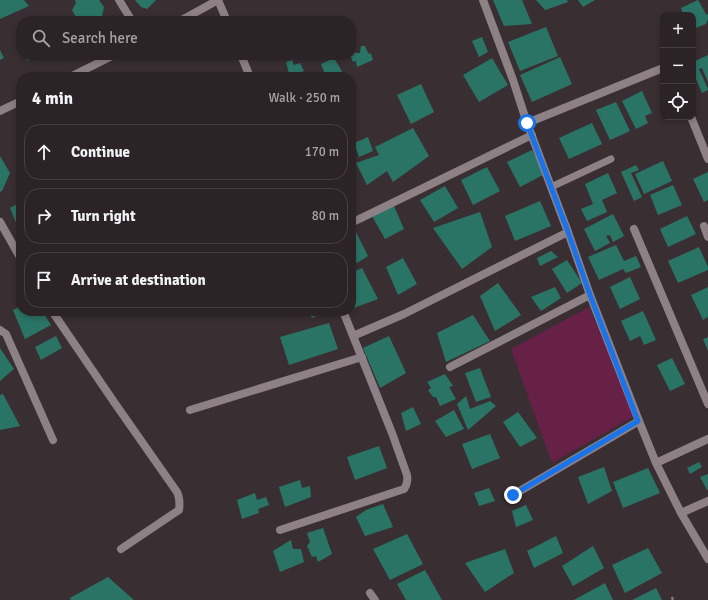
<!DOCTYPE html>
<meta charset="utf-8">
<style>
:root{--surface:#2b2326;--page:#332b2e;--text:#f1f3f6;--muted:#a6a4a7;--line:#474043}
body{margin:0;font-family:Signika,sans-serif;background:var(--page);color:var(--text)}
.controls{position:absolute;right:12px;top:12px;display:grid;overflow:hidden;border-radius:8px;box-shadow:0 2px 6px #0003}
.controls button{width:36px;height:36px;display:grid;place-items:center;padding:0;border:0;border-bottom:1px solid var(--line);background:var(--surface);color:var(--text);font:20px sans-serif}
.stop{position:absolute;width:12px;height:12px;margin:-9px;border:3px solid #1a73e8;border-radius:50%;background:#fff}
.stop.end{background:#1a73e8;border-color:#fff;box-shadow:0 1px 4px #0008}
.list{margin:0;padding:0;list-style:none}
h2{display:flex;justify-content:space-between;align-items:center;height:52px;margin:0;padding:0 16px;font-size:17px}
h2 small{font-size:13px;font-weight:400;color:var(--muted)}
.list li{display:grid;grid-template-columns:26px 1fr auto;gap:12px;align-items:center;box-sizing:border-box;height:56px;margin:0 8px 8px;padding:0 8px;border:1px solid var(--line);border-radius:16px}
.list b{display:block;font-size:15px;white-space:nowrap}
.list em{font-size:13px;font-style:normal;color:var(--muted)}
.icon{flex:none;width:22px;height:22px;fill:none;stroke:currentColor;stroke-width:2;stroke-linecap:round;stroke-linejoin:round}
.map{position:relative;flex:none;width:708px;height:600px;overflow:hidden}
.search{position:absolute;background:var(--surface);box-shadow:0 2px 6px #0003;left:16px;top:16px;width:340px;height:44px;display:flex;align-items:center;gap:10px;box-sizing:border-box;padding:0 14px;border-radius:16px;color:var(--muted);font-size:15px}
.panel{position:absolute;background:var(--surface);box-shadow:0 2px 6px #0003;left:16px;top:72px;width:340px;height:244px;border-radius:16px}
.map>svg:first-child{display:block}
</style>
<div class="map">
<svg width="708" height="600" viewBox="0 0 708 600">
<rect width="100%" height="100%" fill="#392f33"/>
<!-- green -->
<path fill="#672046" d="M589,307L636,415L552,463L511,349Z"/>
<!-- building -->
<path fill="#2a7466" d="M0,0H24L29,6L0,19Z
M75,0H99L104,7L101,21H78L72,10L76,3Z
M135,0H156L147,9L141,7Z
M493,0H522L532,24L504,26Z
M536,0H567L568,2L545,10Z
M578,0H595L583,7Z
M698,0L706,14L708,15V19L706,24L693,29V15H683L681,8Z
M546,27L558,56L520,71L508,42Z
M482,37L488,52L479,57L472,41Z
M361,46H365L368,53L371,54L373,60L357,67L356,61L353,62L351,57L352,55L354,56V53H360Z
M0,50L4,58L0,60Z
M23,55H36L28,61Z
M708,55V82L702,68L699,69L708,89V90L702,93L693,72V62Z
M560,57L572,84L532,102L520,75Z
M334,58L343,73L332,77H326L321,64Z
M492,58L508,85L479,102L463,75Z
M292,60L294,65L300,63L304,71L290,77L286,62Z
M421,84L434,112L411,124L397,95Z
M642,91L652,113L645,116L648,123L636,129L622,101Z
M616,102L630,131L610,140L596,110Z
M592,123L602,144L569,159L559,138Z
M413,128L429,156L393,182L387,171L367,185L356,163L379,155L375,147Z
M368,137L373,151L359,157L354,143Z
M532,150L545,174L520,187L507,162Z
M0,156L10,173L2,191L0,192Z
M663,161L672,181L644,194L635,174Z
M636,165L639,170L631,173L642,197L634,201L621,172Z
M487,167L500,191L473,205L461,180Z
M708,172V200L704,202L693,179Z
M608,173L617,193L602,200L607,212L587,221L581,209L593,204L585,184Z
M673,185L682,205L658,215L650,195Z
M445,186L458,208L434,222L420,200Z
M540,201L551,226L515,241L505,216Z
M21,202V229L19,230L10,208Z
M394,206L404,229L385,239L372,216Z
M480,212L492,247L462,269L433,228Z
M613,214L624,236L613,242L610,235L606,236L610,243L595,251L584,229Z
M687,216L696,234L668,247L660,229Z
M351,228H354L368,256L357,263L354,259L351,261Z
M616,245L624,261L636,256L641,267L626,273L623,269L599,280L588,257Z
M699,247L708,267V270L678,283L668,261Z
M551,251L558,257L540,266L537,258Z
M403,258L417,284L398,295L386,267Z
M567,260L582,283L567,293L552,269Z
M362,268L378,299L351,309V273Z
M630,277L640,299L620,309L610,287Z
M498,283L521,315L495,331L480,296Z
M555,287L561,298L541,311L531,297Z
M708,287V317L703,320L691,295Z
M21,306V311H42L51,325L25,339L13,310Z
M309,311H329L312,318Z
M643,311L656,340L644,345L640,336L630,341L621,321Z
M473,315L490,341L446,362L437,333Z
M329,323L338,349L289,365L280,337Z
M56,336L62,348L41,360L35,347Z
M389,336L406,373L380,388L363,348Z
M708,337V351L703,339Z
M0,348L14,369L0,381Z
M672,358L685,384L670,391L657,365Z
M480,368L491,397L476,402L465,373Z
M445,374L453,386L449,387L456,399L440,406L436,397H433L428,390L431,388L427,382Z
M3,394L20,426L0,430V395Z
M466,396L470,409L490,401L496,406L468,430L457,404Z
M413,407L421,424L406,431L401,413Z
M454,410L464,429L446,437L435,421Z
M518,412L537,438L520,447L503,422Z
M490,434L500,458L472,469L462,444Z
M379,446L387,468L355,480L347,457Z
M699,462L702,467L690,474L687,468Z
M604,467L612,491L588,504L578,477Z
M648,468L660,493L623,508L613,482Z
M708,474V490H707L700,477Z
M300,480L302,488L310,486L311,497L285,507L279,487Z
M489,488L495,501L479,506L474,493Z
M255,493L257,500L266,497L269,505L258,509L259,513L242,519L237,500Z
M383,504L393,527L365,536L356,517L366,510Z
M526,505L533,520L516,527L512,511Z
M323,528L332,554L318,562L316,556L312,557L307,546L310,542L307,533Z
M407,534L423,564L390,580L373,549Z
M556,536L563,553L534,568L527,551Z
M291,540L293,549H301L304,562L280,572L273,551Z
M593,546L604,568L573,586L562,566Z
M648,548L662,573L625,593L612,565Z
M505,549L514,573L485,592L465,563Z
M425,570L442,600H406L397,584Z
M108,577L134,600H71L70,598Z
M605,583L613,600H574Z
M656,588L662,600H632Z"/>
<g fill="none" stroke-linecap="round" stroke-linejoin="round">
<!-- path -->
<path stroke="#867d81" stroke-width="2.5" stroke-dasharray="3 2" stroke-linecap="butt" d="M672,597L673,600"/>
<!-- service -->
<path stroke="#8d8186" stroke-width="7" d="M551,187L611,159"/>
<!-- minor -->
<path stroke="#8d8186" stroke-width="8" d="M119,0L132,21
M218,0L227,21
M483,0L513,80L527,123L568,232L590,295L639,421L656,463L681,513
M180,21L218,0
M241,55L250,77
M70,77L114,55
M0,111L21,101
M691,117L708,159
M527,123L663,68
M0,222L21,259
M351,223L532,135
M704,226L708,237
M634,229L708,404
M52,311L114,402L177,492C180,498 180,503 179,510L121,549
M0,330L6,334L53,440
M353,336L404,314L568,232
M450,367L590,295
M190,410L362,357
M656,463L708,439
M513,495L639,421
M708,501L681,513L708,559
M280,530L404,489C407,485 408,481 407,475L392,433L343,311
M370,593L375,600"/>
</g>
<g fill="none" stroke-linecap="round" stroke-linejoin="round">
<!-- route -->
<path stroke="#1a73e8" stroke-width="5" d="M513,495L638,421L590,295L568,232L527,123"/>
</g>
</svg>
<div class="controls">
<button>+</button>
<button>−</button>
<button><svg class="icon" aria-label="locate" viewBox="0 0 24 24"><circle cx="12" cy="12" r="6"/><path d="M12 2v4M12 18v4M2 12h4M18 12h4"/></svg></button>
</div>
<div class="stop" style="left:527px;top:123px"></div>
<div class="stop end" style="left:513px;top:495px"></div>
<div class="search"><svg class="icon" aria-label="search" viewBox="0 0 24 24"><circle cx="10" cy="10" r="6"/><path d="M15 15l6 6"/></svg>Search here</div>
<section class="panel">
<h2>4 min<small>Walk · 250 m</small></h2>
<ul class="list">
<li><svg class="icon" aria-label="ahead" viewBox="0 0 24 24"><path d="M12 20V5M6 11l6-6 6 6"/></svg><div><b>Continue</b></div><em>170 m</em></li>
<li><svg class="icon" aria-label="right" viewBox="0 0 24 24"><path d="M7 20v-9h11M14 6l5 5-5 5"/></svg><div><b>Turn right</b></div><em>80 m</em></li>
<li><svg class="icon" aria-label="arrive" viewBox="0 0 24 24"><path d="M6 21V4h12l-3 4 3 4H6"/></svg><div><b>Arrive at destination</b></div></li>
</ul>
</section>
</div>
